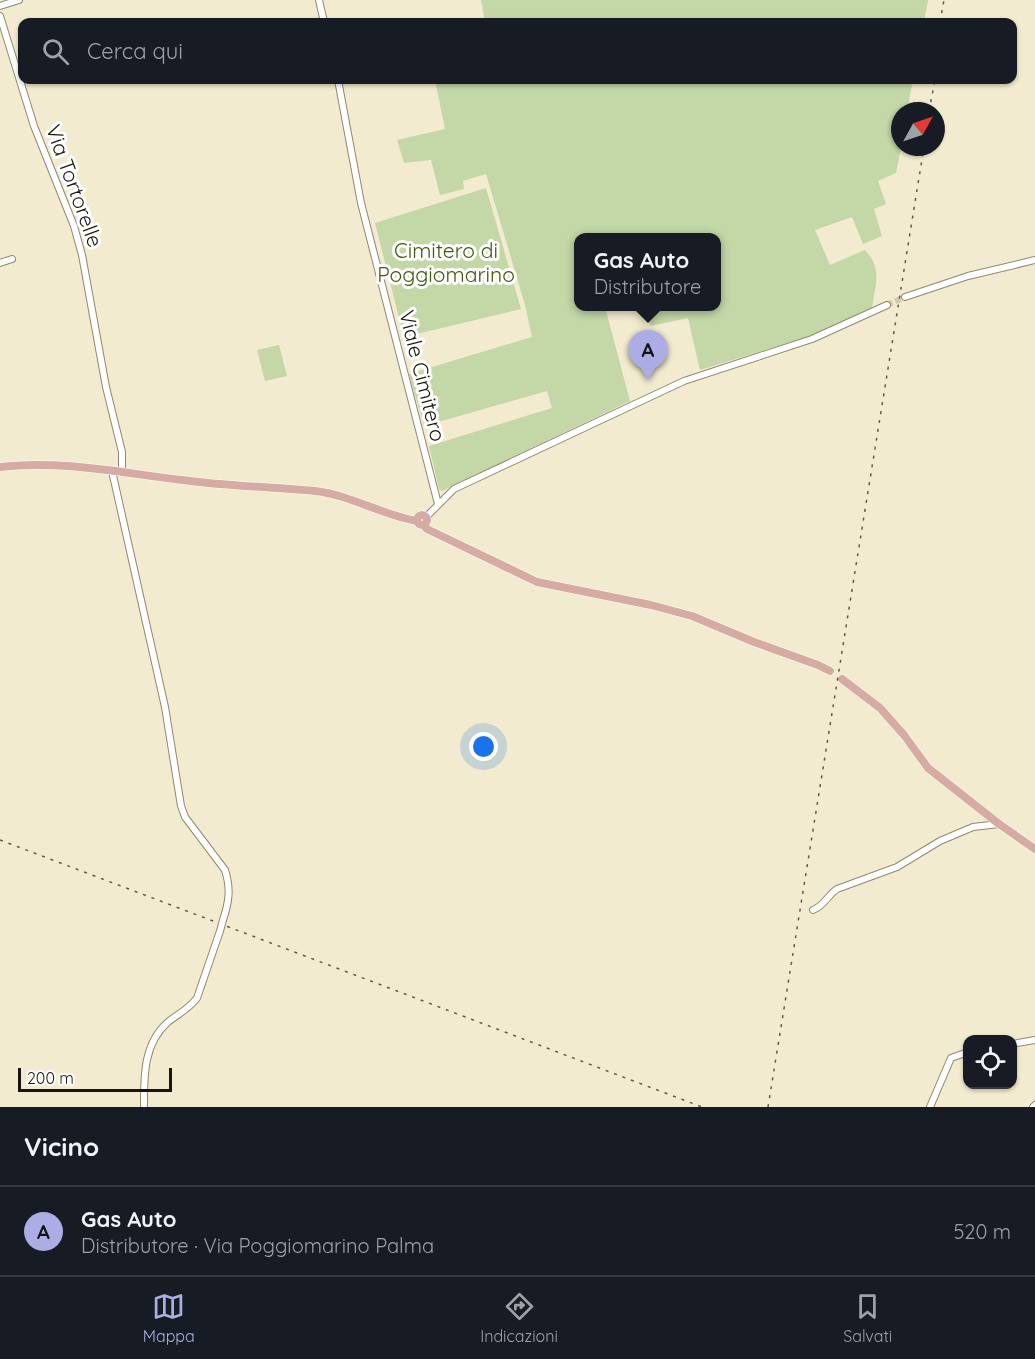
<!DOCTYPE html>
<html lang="it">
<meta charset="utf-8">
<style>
:root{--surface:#171b24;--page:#242831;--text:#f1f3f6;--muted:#9ea1a6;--line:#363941;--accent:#abade4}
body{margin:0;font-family:Quicksand,sans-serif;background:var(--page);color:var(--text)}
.controls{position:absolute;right:18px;bottom:18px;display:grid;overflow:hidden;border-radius:12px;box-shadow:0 2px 4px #0004}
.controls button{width:54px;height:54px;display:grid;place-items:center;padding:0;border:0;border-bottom:2px solid var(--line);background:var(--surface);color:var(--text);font:30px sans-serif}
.compass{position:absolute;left:891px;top:102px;width:54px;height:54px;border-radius:50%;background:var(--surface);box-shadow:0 2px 4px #0004;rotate:50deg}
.scale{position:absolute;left:18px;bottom:15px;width:154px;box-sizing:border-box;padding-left:6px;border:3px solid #18160c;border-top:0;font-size:16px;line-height:21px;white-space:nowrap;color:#18160c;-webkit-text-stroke:4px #fff;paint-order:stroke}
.you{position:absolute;left:484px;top:747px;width:21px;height:21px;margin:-15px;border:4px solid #fff;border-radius:50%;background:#1a73e8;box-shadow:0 0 0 9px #1a73e833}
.badge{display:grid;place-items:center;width:39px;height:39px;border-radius:50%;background:var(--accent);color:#111;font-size:20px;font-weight:700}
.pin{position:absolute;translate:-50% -50px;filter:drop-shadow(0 2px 3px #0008)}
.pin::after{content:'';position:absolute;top:32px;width:21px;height:18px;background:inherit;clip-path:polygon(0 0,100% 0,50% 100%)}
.popup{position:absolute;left:574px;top:233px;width:147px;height:78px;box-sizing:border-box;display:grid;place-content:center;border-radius:12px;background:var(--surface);filter:drop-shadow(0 2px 4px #0005);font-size:20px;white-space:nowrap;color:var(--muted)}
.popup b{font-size:22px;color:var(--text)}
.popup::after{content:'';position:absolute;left:50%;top:100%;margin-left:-12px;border:12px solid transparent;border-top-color:var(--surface)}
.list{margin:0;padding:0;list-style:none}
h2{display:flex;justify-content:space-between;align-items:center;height:78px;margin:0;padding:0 24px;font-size:26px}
h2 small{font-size:20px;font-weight:400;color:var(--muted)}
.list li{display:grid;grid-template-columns:39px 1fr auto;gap:18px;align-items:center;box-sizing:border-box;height:90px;padding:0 24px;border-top:2px solid var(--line)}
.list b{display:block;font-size:22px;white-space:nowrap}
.list p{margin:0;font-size:20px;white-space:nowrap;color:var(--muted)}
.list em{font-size:20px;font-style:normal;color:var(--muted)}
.icon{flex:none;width:33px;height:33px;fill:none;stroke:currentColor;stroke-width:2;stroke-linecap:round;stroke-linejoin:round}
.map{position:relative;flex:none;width:1035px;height:1107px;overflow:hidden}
.search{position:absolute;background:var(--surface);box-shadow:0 2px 4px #0004;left:18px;right:18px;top:18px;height:66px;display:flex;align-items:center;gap:15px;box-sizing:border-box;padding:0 21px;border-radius:12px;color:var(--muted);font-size:22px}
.sheet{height:168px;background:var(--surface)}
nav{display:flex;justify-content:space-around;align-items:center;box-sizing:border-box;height:84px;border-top:2px solid var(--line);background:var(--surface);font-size:16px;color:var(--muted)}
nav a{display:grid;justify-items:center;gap:3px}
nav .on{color:var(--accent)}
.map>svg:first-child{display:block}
</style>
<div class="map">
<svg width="1035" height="1107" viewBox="0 0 1035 1107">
<rect width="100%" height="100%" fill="#f2ebcf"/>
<!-- green -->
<path fill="#c3d7a7" d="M481,0H928L924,22H485Z
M435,80H913L907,111H900L901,147L896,173L878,181L886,204L874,209L882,236L863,244L852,217L815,230L830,265L865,250C883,269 875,285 872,308L810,336L700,370L688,318L650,326L646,307L717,306V238H579V306L605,307L630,401L442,491L439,489L429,446L552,408L547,391L424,426L409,374L532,337L525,305L486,174L463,181L464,189L440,195L431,160L404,163L397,140L445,129Z
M486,188L521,309L404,337L375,223Z
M279,345L287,376L265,381L257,350Z"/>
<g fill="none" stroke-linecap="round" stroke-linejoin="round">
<!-- minor-tunnel -->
<path stroke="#d1cbb2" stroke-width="6" stroke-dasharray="6 3" stroke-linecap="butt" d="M887,305L905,297"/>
<!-- minor casing -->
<g stroke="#90896f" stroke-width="8">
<path id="minor" d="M319,0L324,22
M0,6L19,0
M0,16L34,126L74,226L82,255L106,387L122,452V471
M338,80L361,203L438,504
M0,263L12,259
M905,297L968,276L1035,260
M112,471L165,707L181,806L185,817L225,870C231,889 229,902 223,920
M426,517L454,489L684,381L812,339L887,305
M813,910C824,906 828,895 837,889L897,867L940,841L973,827L999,824
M1012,1044L1035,1040
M144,1107C144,1077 143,1044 168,1022C178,1014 189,1009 197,998L220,931
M930,1107L951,1058L968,1052
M1033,1107L1035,1105"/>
</g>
<!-- major casing -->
<g stroke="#fff" stroke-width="9">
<path id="major" d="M0,467C61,460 122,473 182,480C226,486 271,487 315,491C351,495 381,515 417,521
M417 520a5 5 0 1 1 10 0a5 5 0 1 1-10 0Z
M424,525L427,529L537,582L651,605L692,616L754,642L818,665L830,671
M842,679L880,708L904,735L928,768L999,824L1035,849"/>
</g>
<!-- minor -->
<use href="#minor" stroke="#fff" stroke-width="6"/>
<!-- major -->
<use href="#major" stroke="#d6aba3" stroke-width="8"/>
<!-- rail -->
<path stroke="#5e5a4a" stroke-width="1.5" stroke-dasharray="3 6" stroke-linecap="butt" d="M940,22L944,0
M929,111L935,80
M0,840L702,1107
M768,1107L924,147"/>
<!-- minor-bridge casing -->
<g stroke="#90896f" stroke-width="8" stroke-linecap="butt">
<path id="minor-bridge" d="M220,931L223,920"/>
</g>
<!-- minor-bridge -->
<use href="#minor-bridge" stroke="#fff" stroke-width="6"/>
</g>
<g text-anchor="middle" stroke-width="6" stroke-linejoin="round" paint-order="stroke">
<!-- street labels -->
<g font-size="21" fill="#18160c" stroke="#fff">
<text transform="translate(74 186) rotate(70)" y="7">Via Tortorelle</text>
<text transform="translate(422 376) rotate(76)" y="7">Viale Cimitero</text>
</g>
<!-- park labels -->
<g font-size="21" fill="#41590c" stroke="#fff">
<text x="446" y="258">Cimitero di<tspan x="446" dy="24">Poggiomarino</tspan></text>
</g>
</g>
</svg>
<div class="controls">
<button><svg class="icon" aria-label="locate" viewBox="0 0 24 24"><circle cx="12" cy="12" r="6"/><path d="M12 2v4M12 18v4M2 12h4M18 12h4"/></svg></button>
</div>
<svg class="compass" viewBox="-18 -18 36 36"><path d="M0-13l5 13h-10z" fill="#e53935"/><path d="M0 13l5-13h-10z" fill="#9ea1a6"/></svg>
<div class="scale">200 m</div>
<div class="you"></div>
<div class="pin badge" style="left:648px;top:380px">A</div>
<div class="popup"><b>Gas Auto</b>Distributore</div>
<div class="search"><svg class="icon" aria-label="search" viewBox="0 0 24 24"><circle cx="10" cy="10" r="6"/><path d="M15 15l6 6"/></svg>Cerca qui</div>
</div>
<section class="sheet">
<h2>Vicino<small></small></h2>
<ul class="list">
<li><span class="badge">A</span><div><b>Gas Auto</b><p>Distributore · Via Poggiomarino Palma</p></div><em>520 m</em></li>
</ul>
</section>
<nav>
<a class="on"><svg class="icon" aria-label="map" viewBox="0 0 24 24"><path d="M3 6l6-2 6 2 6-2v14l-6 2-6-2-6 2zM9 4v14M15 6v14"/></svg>Mappa</a>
<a><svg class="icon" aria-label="directions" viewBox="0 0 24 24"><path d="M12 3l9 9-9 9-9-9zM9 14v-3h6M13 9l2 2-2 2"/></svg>Indicazioni</a>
<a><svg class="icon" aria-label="saved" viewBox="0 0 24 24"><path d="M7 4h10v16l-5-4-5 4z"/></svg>Salvati</a>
</nav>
